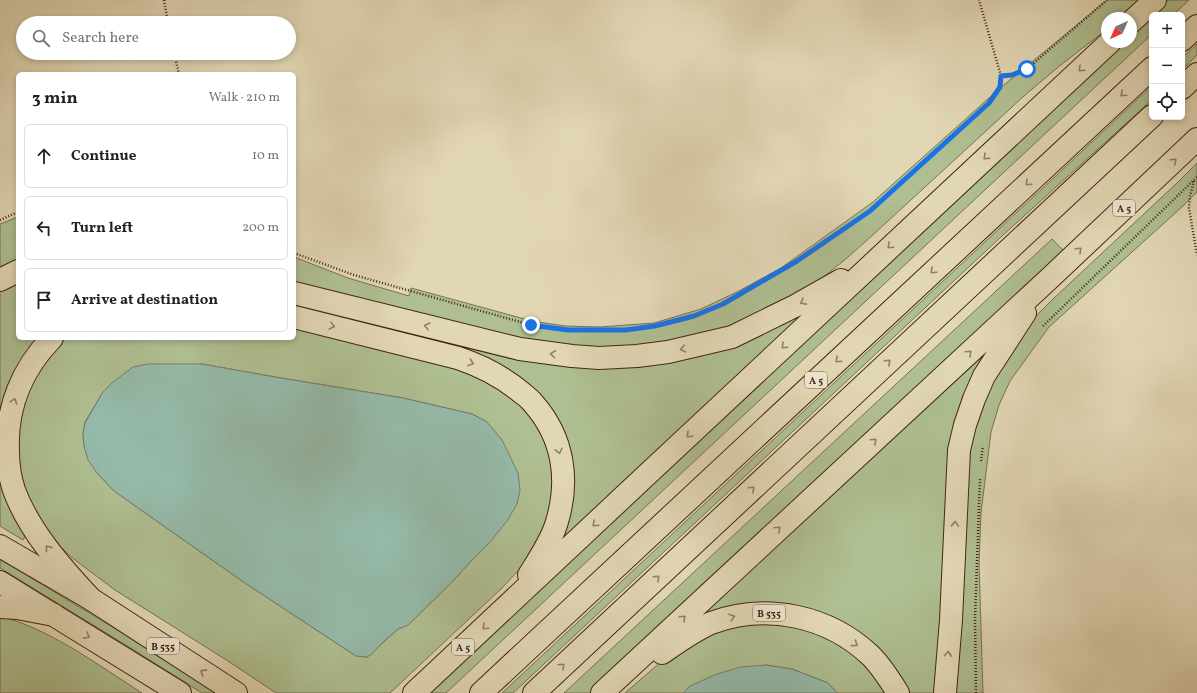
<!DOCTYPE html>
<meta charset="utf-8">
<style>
:root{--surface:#fff;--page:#f2f2f2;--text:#202124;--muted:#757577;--line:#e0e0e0}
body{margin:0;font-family:Vollkorn,serif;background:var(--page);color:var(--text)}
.controls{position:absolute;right:12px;top:12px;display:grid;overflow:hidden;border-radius:6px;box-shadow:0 2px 6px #0003}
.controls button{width:36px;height:36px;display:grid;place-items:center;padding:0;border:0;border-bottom:1px solid var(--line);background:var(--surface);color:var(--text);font:20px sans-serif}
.compass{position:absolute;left:1101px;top:12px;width:36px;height:36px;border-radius:50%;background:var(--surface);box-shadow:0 2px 6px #0003;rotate:225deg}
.stop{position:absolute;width:12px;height:12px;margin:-9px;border:3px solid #1a73e8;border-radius:50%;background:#fff}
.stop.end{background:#1a73e8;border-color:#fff;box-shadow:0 1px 4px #0008}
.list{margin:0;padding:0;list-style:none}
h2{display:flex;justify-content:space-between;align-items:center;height:52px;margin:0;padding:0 16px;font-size:17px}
h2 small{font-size:13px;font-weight:400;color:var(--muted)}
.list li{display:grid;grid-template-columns:26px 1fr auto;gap:12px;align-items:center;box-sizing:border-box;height:64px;margin:0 8px 8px;padding:0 8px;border:1px solid var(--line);border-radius:6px}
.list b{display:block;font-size:15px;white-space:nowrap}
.list em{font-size:13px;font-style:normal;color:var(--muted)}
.icon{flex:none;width:22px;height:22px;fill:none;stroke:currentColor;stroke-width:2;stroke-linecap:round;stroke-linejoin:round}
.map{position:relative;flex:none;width:1197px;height:693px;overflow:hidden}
.search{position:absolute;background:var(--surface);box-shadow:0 2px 6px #0003;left:16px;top:16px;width:280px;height:44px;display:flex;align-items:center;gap:10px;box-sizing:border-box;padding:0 14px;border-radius:22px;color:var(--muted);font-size:15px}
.panel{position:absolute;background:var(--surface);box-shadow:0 2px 6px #0003;left:16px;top:72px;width:280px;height:268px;border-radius:6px}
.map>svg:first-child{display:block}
</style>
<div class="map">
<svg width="1197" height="693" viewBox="0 0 1197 693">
<rect width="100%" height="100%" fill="#e2d7b5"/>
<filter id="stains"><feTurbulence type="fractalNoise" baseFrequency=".005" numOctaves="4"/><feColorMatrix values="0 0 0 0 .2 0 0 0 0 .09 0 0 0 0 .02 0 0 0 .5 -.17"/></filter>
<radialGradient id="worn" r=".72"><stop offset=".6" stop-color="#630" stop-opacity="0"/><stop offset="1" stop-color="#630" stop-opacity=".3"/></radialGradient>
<!-- green -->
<path fill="#afbf91" stroke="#787252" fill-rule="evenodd" d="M1107,0H1141L1120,18H1107V29L1057,68L1024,96L875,233L847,258L821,279L796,296L736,325L704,335L633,347L581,348L525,340L294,284V257L348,278L409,296L411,288L532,321L565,326L600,327L654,323L701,309L737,292L781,268L873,202L999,89Z
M1168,0H1189L1173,15H1153Z
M1152,15V34L446,693H424L898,251L1124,42H1131V35Z
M1197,44V55L1182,70V58Z
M1152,86V99L1144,107L1002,236L513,693H502Z
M1197,163V192L1183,206L1049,327L1010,381L999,405L991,432L981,513L979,563L983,693H955L967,451L979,404L1023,329L1053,299L1177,183Z
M18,217V263L0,271V224Z
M1052,239L1065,252L591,693H564Z
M18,280V338H38L0,424V289Z
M801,312L804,315L567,537L564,534C576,502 575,485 570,452L460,349L462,343L566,363Z
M294,325L456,366L516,398L548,440L555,502L531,557L502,588L390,693H276L228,661L115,590L71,557L51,537L29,505L17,466V425L27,387L55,345L63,338H294ZM202,364L275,377L403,398L472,414L487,422L491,541L473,559L452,582L408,625L398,629L367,657L356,656L242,581L114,491L97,473L84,446L83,434L85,422L103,392Z
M978,355L981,359L961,403L955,425L939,693H908L853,630L706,615L703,612Z
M0,456L27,533L23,540L0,526Z
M0,559L114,628L216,693H202L124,644L0,568Z
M0,616C50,629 98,665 142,693H0Z
M745,623L802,626L854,651L889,693H837L828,683L792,669L766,665L690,686L683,693H625L662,661L691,641Z"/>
<!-- water -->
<path fill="#95baa9" stroke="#737f6d" d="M148,364H202L275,377L403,398L472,414L487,422L502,440L518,473L520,490L517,504L507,521L491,541L473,559L452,582L408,625L398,629L382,643L372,654L367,657L356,656L242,581L114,491L97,473L88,460L84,446L83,434L85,423L103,392L113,382L133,367Z
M766,665L792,669L828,683L837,693H683L690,686L717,674L741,667Z"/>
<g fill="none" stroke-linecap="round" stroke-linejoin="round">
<!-- trunk casing -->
<g stroke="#412613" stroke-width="24">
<path id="trunk" d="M0,546L91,599L236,693
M0,582L180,693"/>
</g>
<!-- motorway casing -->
<g stroke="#412613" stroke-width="24">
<path id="motorway" d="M1131,22L1155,0
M1182,40L1197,26
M1182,88L1197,74
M0,280L18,271
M294,293L520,349L572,356L599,358L637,356L668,352L732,337L795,306L841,280
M294,317L458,358C482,366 503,377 522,393C526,396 530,399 533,403C564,438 570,481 556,525C550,543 539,559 529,575
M52,338C22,369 6,408 8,451C8,464 10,478 14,490C29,531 62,568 91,599
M0,607L17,608L54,615
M662,653C678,642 693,631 711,623C766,602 829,616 871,656C882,667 890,680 898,693
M414,693C646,476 877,258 1110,42
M481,693L1152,68
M534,693L1152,116
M602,693L1051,277L1197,139
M945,693L951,620L959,450L965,425L974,399L984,376L1025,313"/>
</g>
<!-- path -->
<path stroke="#412613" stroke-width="2.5" stroke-dasharray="1 2" stroke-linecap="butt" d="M164,0L168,23
M174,53L179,74
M1001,76L1012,75L1027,69L1107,0
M1194,181L1190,196L1189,208L1197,255
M0,220L18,212
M294,253L354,275L531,325L568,330L597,331L626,330L655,326L694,316L723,304L797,261L870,211L989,103L1000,87L1001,76L979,0
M1043,326L1197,177
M981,461L983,446
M976,693L975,619L980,478"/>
<!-- trunk -->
<use href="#trunk" stroke="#e2d7b5" stroke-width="22"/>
<!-- motorway -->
<use href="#motorway" stroke="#e2d7b5" stroke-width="22"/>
</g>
<!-- one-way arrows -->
<defs><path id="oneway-chevron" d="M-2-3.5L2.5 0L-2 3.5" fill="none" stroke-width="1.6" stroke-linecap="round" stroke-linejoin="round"/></defs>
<g stroke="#927e64">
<use href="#oneway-chevron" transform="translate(1081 69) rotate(137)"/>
<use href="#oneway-chevron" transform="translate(1123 94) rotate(137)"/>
<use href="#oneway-chevron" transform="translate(986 157) rotate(137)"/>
<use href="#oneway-chevron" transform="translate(1174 161) rotate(-43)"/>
<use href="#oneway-chevron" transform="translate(1028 183) rotate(137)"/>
<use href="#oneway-chevron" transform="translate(890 246) rotate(137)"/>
<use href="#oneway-chevron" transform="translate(1079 250) rotate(-43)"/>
<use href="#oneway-chevron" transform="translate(933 271) rotate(137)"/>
<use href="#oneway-chevron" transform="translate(803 302) rotate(152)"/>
<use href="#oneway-chevron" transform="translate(332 326) rotate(14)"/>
<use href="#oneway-chevron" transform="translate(427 326) rotate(-166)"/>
<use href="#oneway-chevron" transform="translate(784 346) rotate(137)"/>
<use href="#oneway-chevron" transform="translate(683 349) rotate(168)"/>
<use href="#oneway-chevron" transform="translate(969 353) rotate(-43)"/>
<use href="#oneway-chevron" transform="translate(553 354) rotate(-172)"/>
<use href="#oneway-chevron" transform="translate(838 360) rotate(137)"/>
<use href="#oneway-chevron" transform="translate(888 362) rotate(-43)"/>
<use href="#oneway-chevron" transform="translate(471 363) rotate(20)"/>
<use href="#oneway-chevron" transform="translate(14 401) rotate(-72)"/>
<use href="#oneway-chevron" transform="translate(689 435) rotate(137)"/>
<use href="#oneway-chevron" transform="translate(874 441) rotate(-43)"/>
<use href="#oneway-chevron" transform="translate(559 451) rotate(77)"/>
<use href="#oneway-chevron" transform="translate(752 489) rotate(-43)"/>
<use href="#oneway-chevron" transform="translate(595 524) rotate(137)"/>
<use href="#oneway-chevron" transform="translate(955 524) rotate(-88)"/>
<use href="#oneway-chevron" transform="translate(778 529) rotate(-43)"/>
<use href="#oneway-chevron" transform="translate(48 548) rotate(-126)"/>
<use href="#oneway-chevron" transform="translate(657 578) rotate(-43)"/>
<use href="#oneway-chevron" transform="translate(732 617) rotate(-16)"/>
<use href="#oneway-chevron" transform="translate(683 618) rotate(-43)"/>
<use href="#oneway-chevron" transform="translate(485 627) rotate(137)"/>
<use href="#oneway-chevron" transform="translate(87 636) rotate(31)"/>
<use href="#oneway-chevron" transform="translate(855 644) rotate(36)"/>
<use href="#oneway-chevron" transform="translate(948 654) rotate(-86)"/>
<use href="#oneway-chevron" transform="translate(562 666) rotate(-43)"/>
<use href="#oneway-chevron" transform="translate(203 672) rotate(-147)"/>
</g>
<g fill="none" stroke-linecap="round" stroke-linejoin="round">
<!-- route -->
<path stroke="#1a73e8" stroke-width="5" d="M531,325L568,330H626L655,326L694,316L723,304L797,261L870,211L989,103L1000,87L1001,76L1012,75L1027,69"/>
</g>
<g text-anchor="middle" stroke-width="3" stroke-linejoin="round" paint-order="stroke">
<!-- shield labels -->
<g fill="#ece5cf" stroke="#745f4b" stroke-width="1">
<rect x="1113" y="200" width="22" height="16" rx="3"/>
<rect x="805" y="372" width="22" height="16" rx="3"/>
<rect x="753" y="605" width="32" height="16" rx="3"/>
<rect x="147" y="638" width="32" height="16" rx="3"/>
<rect x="452" y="639" width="22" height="16" rx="3"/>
</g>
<g font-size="10" font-weight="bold" fill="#412613">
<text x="1124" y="212">A 5</text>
<text x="816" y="384">A 5</text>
<text x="769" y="617">B 535</text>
<text x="163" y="650">B 535</text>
<text x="463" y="651">A 5</text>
</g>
</g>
<rect width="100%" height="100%" filter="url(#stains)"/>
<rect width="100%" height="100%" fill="url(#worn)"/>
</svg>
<div class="controls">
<button>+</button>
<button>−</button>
<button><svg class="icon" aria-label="locate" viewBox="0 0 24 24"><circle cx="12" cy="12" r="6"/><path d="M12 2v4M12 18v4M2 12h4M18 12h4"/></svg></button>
</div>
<svg class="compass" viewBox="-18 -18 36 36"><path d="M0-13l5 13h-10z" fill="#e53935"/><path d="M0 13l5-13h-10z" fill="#757577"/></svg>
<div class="stop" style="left:1027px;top:69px"></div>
<div class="stop end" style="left:531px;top:325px"></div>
<div class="search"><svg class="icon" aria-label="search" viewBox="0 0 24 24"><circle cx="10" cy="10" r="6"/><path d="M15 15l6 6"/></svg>Search here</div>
<section class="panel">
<h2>3 min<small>Walk · 210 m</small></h2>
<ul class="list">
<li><svg class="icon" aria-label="ahead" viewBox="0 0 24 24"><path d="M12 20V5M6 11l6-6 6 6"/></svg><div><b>Continue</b></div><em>10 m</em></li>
<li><svg class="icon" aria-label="left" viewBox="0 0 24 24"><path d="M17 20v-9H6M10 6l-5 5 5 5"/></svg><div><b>Turn left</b></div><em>200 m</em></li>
<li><svg class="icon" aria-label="arrive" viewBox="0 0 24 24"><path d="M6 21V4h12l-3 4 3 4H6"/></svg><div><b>Arrive at destination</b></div></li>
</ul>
</section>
</div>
